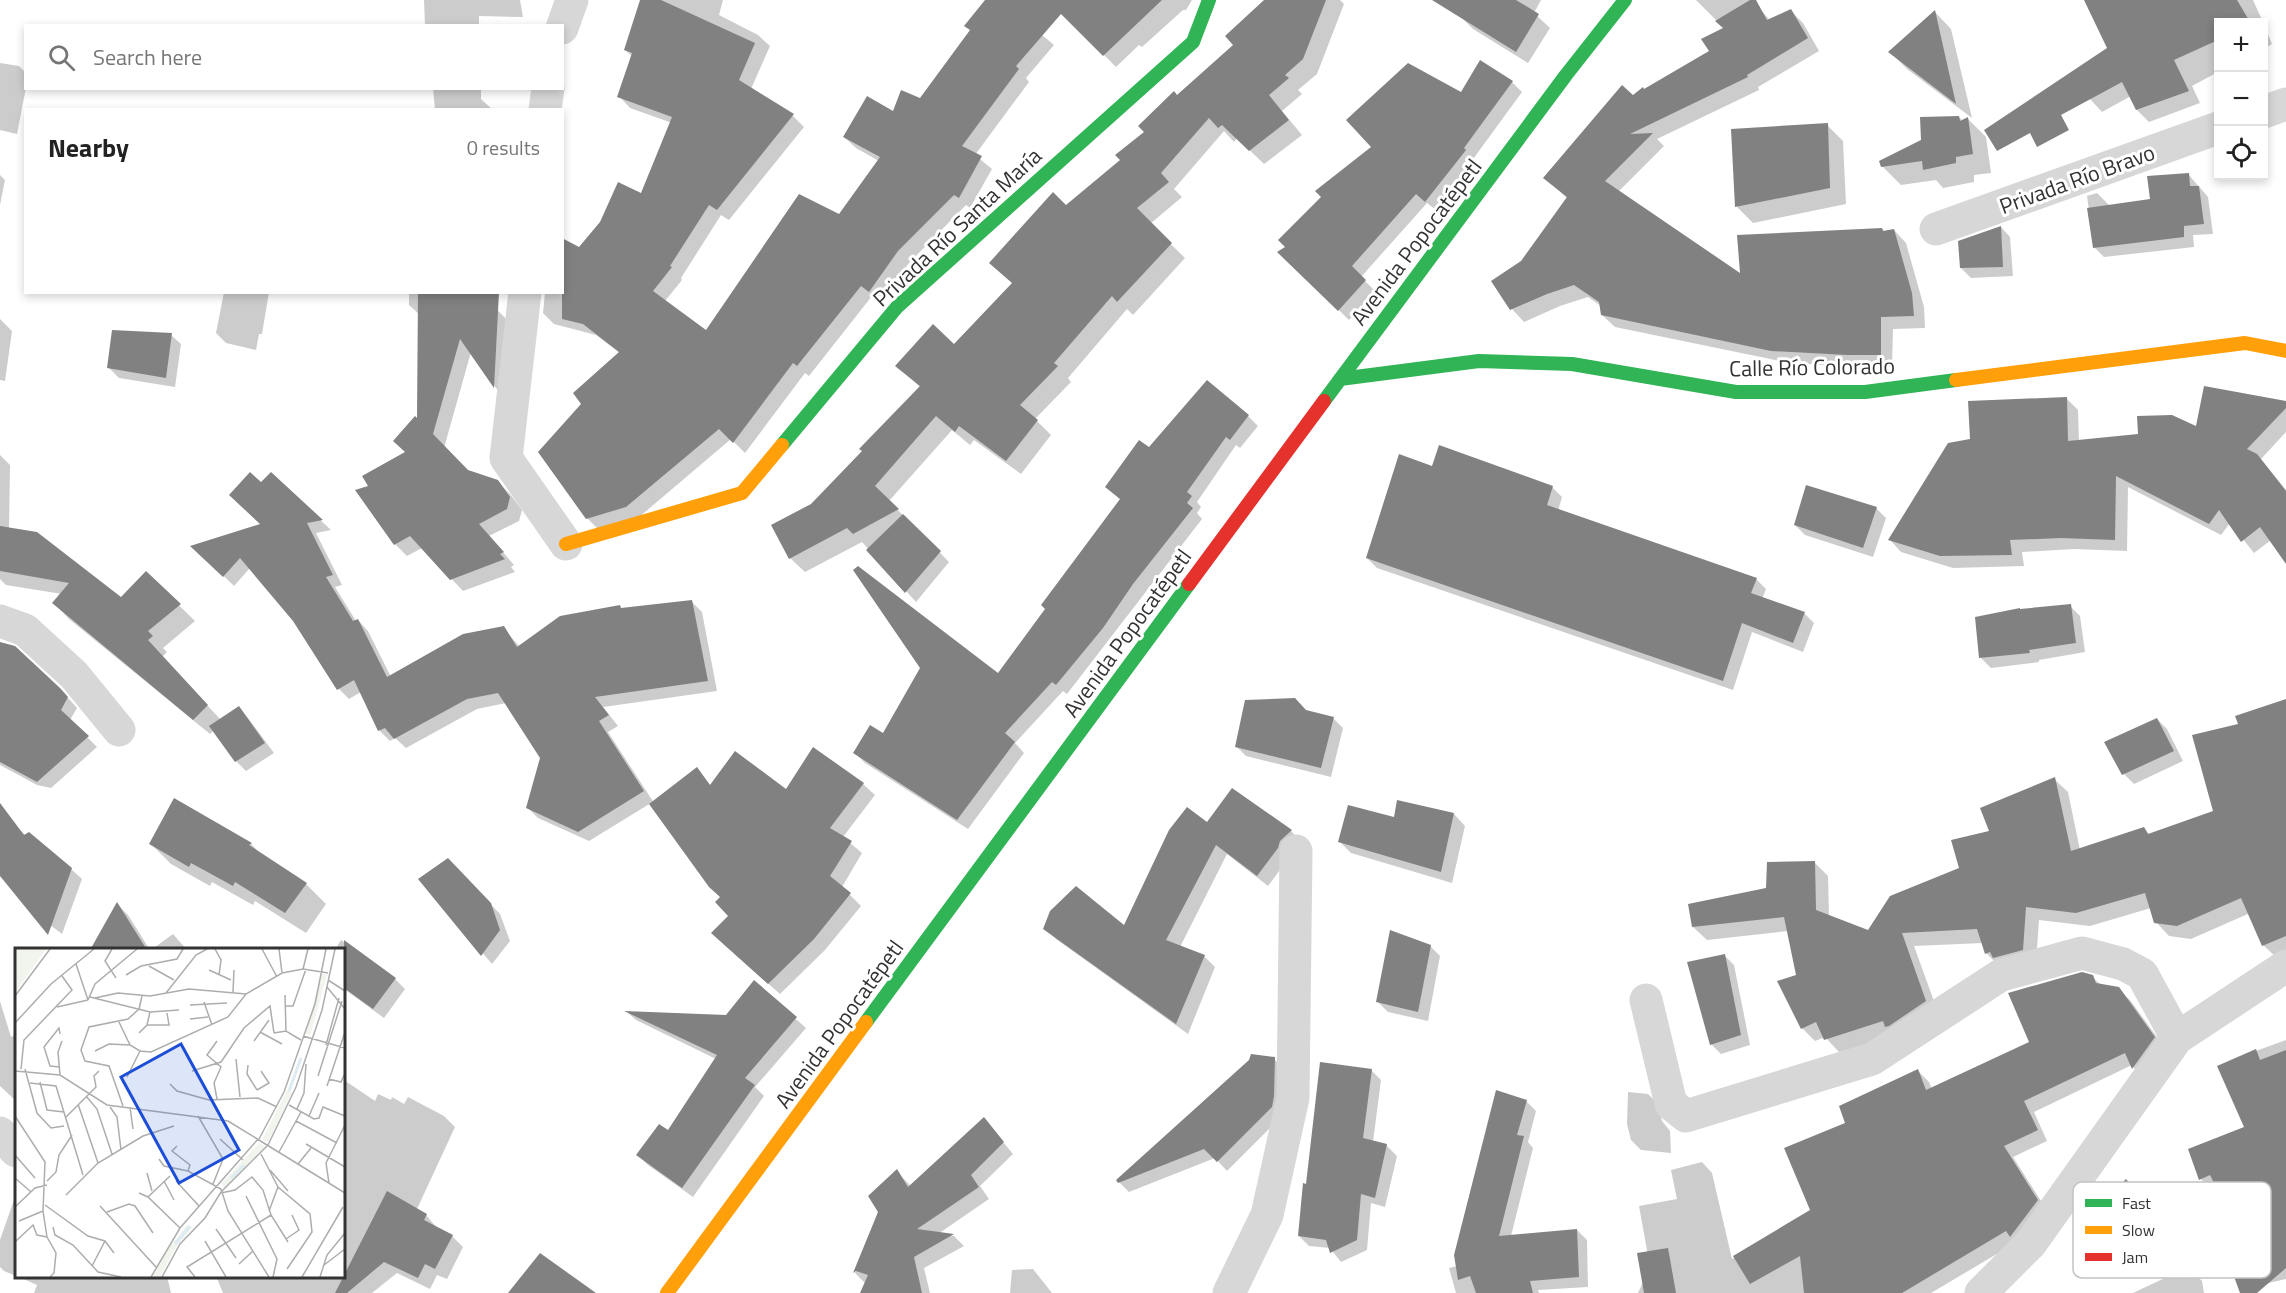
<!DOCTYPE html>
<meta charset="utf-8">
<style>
:root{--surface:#fff;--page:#f6f6f6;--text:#222;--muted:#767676;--line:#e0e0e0}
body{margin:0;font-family:"Titillium Web",sans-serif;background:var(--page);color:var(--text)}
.controls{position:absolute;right:18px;top:18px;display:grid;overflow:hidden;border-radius:0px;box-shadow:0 3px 9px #0003}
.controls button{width:54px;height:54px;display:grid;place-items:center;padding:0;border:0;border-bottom:2px solid var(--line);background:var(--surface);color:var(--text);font:30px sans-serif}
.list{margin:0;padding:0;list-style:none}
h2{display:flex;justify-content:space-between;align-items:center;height:78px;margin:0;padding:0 24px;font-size:26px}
h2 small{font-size:20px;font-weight:400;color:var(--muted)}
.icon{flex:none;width:33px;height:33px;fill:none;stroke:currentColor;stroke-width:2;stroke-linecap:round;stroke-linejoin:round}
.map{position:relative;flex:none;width:2286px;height:1293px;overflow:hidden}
.search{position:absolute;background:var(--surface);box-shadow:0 3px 9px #0003;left:24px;top:24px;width:540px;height:66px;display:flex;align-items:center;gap:15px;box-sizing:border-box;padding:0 21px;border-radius:0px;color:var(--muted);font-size:22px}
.panel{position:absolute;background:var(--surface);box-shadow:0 3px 9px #0003;left:24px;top:108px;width:540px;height:186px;border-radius:0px}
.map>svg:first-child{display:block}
</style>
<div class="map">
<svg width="2286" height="1293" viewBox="0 0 2286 1293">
<rect width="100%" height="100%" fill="#fff"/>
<!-- shadow -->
<path fill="#0003" d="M424,0H520L523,17L479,16V26H425Z
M642,0H723L719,15L758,35L770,46L751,89L793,116L804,127L729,220L721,215L681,278L682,280L665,301L707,332L839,215L879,161L856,148L844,137L920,99L971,31L987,0H1001L1054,45L1026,78L1029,82L975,155L992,169L970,208L966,205L909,263L880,302L872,296L809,376L805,373L745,453L731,439L638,518L598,529L587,518L583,404L620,353L596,335L554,324L543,313L545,292H562L579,249L642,195L672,123L630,108L619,96L633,57L625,50Z
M1049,0H1192L1186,10H1183L1142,47L1139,45L1116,67Z
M1265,0H1340L1344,4L1317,74L1298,90L1302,94L1282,111L1302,135L1264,164L1237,138L1234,142L1224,131L1174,189L1182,197L1150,224L1185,258L1133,315L1127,309L1068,378L1071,382L1035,419L1051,435L1021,474L974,440L970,445L952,430L889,501L949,562L916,602L862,542L805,572L790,558L812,505L921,388L897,366L954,346L1013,284L1066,207L1122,160L1177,97L1235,45Z
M1471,0H1541L1534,13L1550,28L1528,63L1473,29L1461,17Z
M1696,0H1751L1770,20L1791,11L1803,23L1819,51L1758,87L1759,90L1657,139L1664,146L1618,192L1741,276L1882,229L1885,232L1894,230L1906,243L1924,307L1925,328L1893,329L1892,367L1833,366L1785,362L1615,327L1602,315L1601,306L1588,297L1560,306L1524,322L1512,309L1493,282L1522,262L1568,199L1545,178L1633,97L1712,51L1725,29Z
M2085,0H2253L2263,22H2218V72L2192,86L2200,103L2149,122L2137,110L2131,96L2102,112L2090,99L2109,48Z
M1935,12L1951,29L1972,118L1907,69L1890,52Z
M2264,24L2272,44L2264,49Z
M0,55V63L19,66L26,73V88L17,134L0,130Z
M1512,82L1522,92L1436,210L1427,203L1361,277L1375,291L1349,320L1280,252L1288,247L1373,147L1461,94Z
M433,88H481V99L493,110H435Z
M1959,117L1963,121L1968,119L1986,137L1991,173L1974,175V182L1943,188L1936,180L1901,185L1882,166Z
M1827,125L1843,141L1846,204L1753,223L1737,207Z
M2188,174L2208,197L2213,234L2193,235L2194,247L2104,257L2094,247L2087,196L2097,193L2113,209L2151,200Z
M0,175L5,180L0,205Z
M2001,227L2010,237L2013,276L1971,278L1961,268Z
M224,292H269L262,334H259L256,350L226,343L216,333Z
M409,292H480L508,321L506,399L496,388L471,352L444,448L467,471L497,481L510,494L522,510L519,521L489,536L514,565L511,567L515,572L463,591L422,548L407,556L395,544L371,487L407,453L419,422L420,315L409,305Z
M0,319L12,331L5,381L0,380Z
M171,335L181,344L175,387L119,378L109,368Z
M2066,398L2078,410L2079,441L2197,428L2286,403V432L2261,459L2286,490V556L2271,540L2254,553L2230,523L2221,535L2128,487L2127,551L2074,549L2022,552L2024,566L1953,568L1901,552L1890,540L1971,440Z
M1248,416L1258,426L1240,448L1236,445L1197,502L1201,507L1197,513L1202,519L1067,694L1063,691L1015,743L1024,753L968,829L865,763L855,753L883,735L999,675L1047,609L1121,500L1107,487L1149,449Z
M0,455L10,465L9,529L121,599L146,573L195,621L163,648L167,652L162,657L221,720L239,708L248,718L274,753L246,771L236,761L214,730L210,734L69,619L54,603L62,594L6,585L0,579Z
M271,474L331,530L316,533L342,585L335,587L356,621L358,620L368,631L391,677L503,628L520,647L622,610L692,602L702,612L717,691L603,707L618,726L608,732L654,803L697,769L711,786L787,791L813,750L863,784L875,795L843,837L862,853L842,887L861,906L825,950L780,994L724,944L730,916L722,898L651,803L589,841L538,818L528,808L541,757L506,703L477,709L406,748L395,738L390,741L380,731L361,692L349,699L339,689L294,620L250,568L234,586L193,546L262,525L261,484Z
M1552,487L1562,497L1558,511L1756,579L1766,589L1762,599L1805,614L1814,623L1803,652L1752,632L1733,690L1377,568L1367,558Z
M1876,508L1886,518L1873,557L1805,535L1795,525Z
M2070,606L2080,616L2085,652L2039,660V662L1991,668L1981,658Z
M0,644L59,689L70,700L77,708L70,720L97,747L51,788L37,785L0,765Z
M2286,707V954L2277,958L2263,945L2250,913L2191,939L2169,936L2156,922L2151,908L2090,926L2039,920L2036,963L1999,966L1986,953L1983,943L1914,946L1939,1015L1903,1038L1839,1052L1825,1037L1815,1041L1802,1028L1798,976L1788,931L1707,940L1693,927L1814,862L1828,876L1829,916L1869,932L1961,868L1991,832L2054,779L2068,792L2080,850L2144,828L2150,835L2215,812L2240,725Z
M1305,711L1333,718L1343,728L1331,777L1246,756L1236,746Z
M2157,719L2167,729L2183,761L2134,784L2124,774Z
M1232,790L1291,831L1301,842L1268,886L1227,854L1180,947L1204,956L1215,967L1188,1034L1056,939L1045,928L1125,927L1207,824Z
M0,810L26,836L71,869L82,879L62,934L33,912L0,874Z
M1454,814L1465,826L1452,883L1351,853L1340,842L1396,819Z
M151,844H251L263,856L306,884L326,904L306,933L255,901L253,905L212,882L210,886L171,864Z
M458,870L500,914L510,941L492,964L420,880Z
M117,904L128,915L150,950H92Z
M173,934L187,950H151Z
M341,940L395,979L405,989L384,1018L344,989V950H335Z
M1430,946L1440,956L1428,1021L1388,1012L1378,1002Z
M1724,955L1734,965L1750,1045L1721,1054L1711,1044Z
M2092,977L2101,985L2118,989L2130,1000L2165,1048L2143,1079L2132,1065L2034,1112L2047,1141L2013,1157L2048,1212L2017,1242L1931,1293H1638L1650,1267L1639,1206L1677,1199L1671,1170L1702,1162L1712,1173L1732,1259L1812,1211L1847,1124L1918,1071L1929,1082L1932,1089L2031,1043Z
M754,982L806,1028L755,1087L764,1096L693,1197L648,1165L638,1155L668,1132L716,1059L636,1020L628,1013L726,1016Z
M0,1001L11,1037L16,1034V1101L0,1086Z
M2286,1040V1279L2247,1288L2245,1241L2217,1187L2211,1189L2201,1179L2246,1127L2253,1052Z
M1274,1059L1284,1069L1281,1117L1227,1171L1215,1158L1129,1192L1119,1182Z
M1371,1070L1381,1080L1373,1142L1387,1146L1397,1156L1385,1207L1371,1203L1367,1250L1341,1262L1330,1248L1309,1246L1299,1236L1308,1185Z
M344,1080L375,1101L378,1094L391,1100L392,1097L404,1104L408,1097L444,1116L455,1127L417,1209L426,1215L437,1228L452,1236L463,1247L447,1279L437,1275L430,1289L397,1273L372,1293H223L216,1276H344Z
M1628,1092L1648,1094L1658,1104L1662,1121L1670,1131L1671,1153L1641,1150L1631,1140L1627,1124Z
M1526,1101L1536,1111L1528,1142L1533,1148L1511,1236L1577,1230L1587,1240L1588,1287L1538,1290L1539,1293H1456L1449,1268L1457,1266Z
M984,1119L1013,1154L980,1186L989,1199L938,1234L954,1236L964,1246L924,1268L930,1293H892L865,1283L855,1273L897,1172L911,1186Z
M16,1194V1276L4,1271L0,1267V1240Z
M2188,1267L2202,1281L2204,1293H2133Z
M1033,1269L1052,1293H1010L1012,1270Z
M17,1276H167L171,1293H34L37,1285Z"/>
<!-- building -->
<path fill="#818181" d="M640,0H661L755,43L739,80L794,114L717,210L709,205L670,266L672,267L653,291L706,330L799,194L839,214L880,157L843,137L867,96L893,111L901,90L920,98L970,30L964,26L985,0H1162L1103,56L1061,14L1016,66L1019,69L962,146L982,156L959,198L954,195L898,251L869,292L861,286L797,366L793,363L733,443L719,429L626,507L586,519L538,452L581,404L573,393L619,352L583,324L562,319V238L579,247L600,222L618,182L641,193L672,117L617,97L632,53L624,50Z
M1264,0H1326L1303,59L1285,75L1289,78L1269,95L1289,120L1249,151L1222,125L1218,128L1209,118L1161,173L1169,182L1137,208L1172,243L1117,302L1112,296L1054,363L1058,366L1020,405L1038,420L1006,461L959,426L955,432L936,416L875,486L899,509L853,534L847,528L789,559L771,525L811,504L862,451L859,449L920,386L895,366L933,324L954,344L1012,283L989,263L1053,192L1066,205L1120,160L1115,155L1144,132L1138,126L1174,91L1177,95L1233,45L1225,36Z
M1432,0H1516L1539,14L1516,52Z
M1750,0H1756L1767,20L1791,9L1808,38L1747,75L1748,77L1630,134L1653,133L1605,181L1740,273L1737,235L1882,228L1883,231L1894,229L1912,293L1914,316L1881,317V355H1847L1771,351L1601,315L1599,302L1574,285L1547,294L1510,310L1491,281L1521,261L1567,197L1543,178L1622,85L1633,95L1643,87L1644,89L1709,51L1701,39L1723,28L1715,21Z
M2084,0H2237L2250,22H2218V40L2174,60L2189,91L2136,110L2122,82L2061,115L2069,130L2037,147L2030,133L1997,151L1984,130L2107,48Z
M1935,10L1956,104L1888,52Z
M1480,60L1513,81L1464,148L1466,150L1425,202L1416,194L1352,266L1366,280L1338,311L1277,252L1285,247L1278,240L1321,197L1315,191L1371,147L1346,120L1408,63L1461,92Z
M1959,116L1960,121L1968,117L1973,154L1956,157V163L1923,170L1922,161L1881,167L1879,161L1921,140L1920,117Z
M1828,123L1830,188L1735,207L1731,129Z
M2189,173L2190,186H2199L2204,224L2184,226V237L2093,248L2087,208L2150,199L2147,176Z
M2001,226L2003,267L1960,268L1958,241Z
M418,292H499L494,388L460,339L433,434L468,470L498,480L510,497L507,509L479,524L504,552L500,554L505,559L450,580L410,536L394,545L355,490L368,486L362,476L405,452L393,441L415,416L417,418Z
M112,330L172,333L166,378L107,368Z
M1207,380L1249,415L1230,440L1226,437L1187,492L1192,496L1187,503L1193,508L1133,584L1103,628L1056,685L1052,682L1005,733L1015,742L957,820L853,753L870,725L883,733L920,668L853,570L858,566L998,673L1045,609L1041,605L1120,499L1105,487L1139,440L1149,447Z
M2204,386L2286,401V408L2247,449L2257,454L2286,491V564L2260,527L2241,542L2219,510L2209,524L2116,476L2115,540L2061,538L2010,540L2012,555L1940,556L1888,540L1948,443L1970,439L1968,401L2067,397L2068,441L2138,434L2137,416L2172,415L2196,426Z
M1439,445L1553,486L1547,505L1757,578L1751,593L1805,612L1793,643L1742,623L1723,681L1366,558L1399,454L1432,466Z
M250,472L261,482L271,472L323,520L307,523L333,575L326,577L353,621L358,619L387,677L463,634L504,626L517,647L560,616L620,605L621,608L692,600L708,681L595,697L609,715L599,721L644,791L578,832L526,808L540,758L498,693L467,699L394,739L385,728L378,731L354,680L337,690L293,621L240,558L223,577L190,546L260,524L229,495Z
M1806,485L1877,507L1863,548L1794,525Z
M903,514L941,551L905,593L866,550Z
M0,526L37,532L121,597L146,571L181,604L148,631L153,636L148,640L208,705L193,720L52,603L69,583L0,571Z
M2071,604L2076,643L2029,650L2030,653L1979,658L1975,617L2020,608V609Z
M0,642L15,646L60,688L68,697L61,710L89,736L37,782L0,762Z
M1295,698L1306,710L1334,717L1321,768L1235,747L1245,700Z
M2286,699V936L2262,946L2241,898L2177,926L2154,923L2145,893L2076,913L2026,907L2023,950L1993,958L1990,952L1985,954L1977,929L1902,933L1926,1001L1889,1026L1885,1027L1883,1021L1824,1040L1816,1022L1801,1029L1777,981L1796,975L1784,917L1692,927L1688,904L1766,888L1767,862L1815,861L1816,910L1868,930L1890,896L1959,868L1951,840L1989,831L1980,808L2055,777L2071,851L2144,827L2148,834L2213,811L2192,735L2238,724L2235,716Z
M239,706L265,743L235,762L209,726Z
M2157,718L2174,751L2122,775L2104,742Z
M813,747L864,783L830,828L852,841L830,876L851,893L814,939L768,984L711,933L728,916L715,902L720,897L709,887L649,804L697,767L710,785L735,751L786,789Z
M1232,788L1292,830L1280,841L1278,848L1257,876L1216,845L1166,940L1205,955L1176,1024L1043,929L1050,911L1076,886L1124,925L1169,830L1187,807L1207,822Z
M174,798L252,843L249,845L307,883L285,913L235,882L233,886L191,863L189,867L149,844Z
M1397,800L1454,813L1441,872L1338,842L1348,805L1394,817Z
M0,803L24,835L29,832L72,868L48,935L0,876Z
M448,858L491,903L500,930L481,956L418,879Z
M117,902L147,950H90Z
M1390,930L1431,945L1418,1012L1376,1002Z
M344,940L396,978L373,1009L344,988Z
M1725,954L1741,1035L1710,1045L1687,962Z
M2082,972L2093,975L2096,983L2119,987L2155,1037L2132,1069L2125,1053L2024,1101L2038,1130L2004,1146L2038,1200L2010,1237L2006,1231L1902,1293H1804L1800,1256L1750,1284L1733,1256L1810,1210L1784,1148L1845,1123L1839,1106L1918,1069L1926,1090L2029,1042L2008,993Z
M754,980L797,1017L745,1078L755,1085L682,1188L636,1155L659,1124L668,1130L717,1055L624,1011L726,1015Z
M2256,1049L2260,1060L2286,1050V1268L2257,1293H2240L2224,1249L2243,1240L2210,1175L2199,1180L2188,1149L2244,1127L2217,1066Z
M1251,1054L1275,1057L1274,1096L1272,1107L1217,1162L1204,1149L1118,1183L1116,1180L1249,1060Z
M1320,1062L1372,1069L1363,1138L1387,1144L1375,1198L1361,1194L1357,1240L1330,1253L1326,1240L1298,1236L1303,1183L1306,1184Z
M1496,1090L1527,1100L1517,1135L1524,1136L1499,1236L1577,1229L1579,1277L1530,1281L1533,1293H1476L1470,1276L1458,1280L1454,1255Z
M984,1117L1004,1142L971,1175L979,1187L917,1229L954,1234L914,1257L922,1293H860L868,1275L856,1271L853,1273L878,1212L868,1196L897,1169L908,1187Z
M2126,1179L2151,1208L2112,1246L2088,1217Z
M387,1191L427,1214L424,1220L453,1235L435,1269L425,1264L418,1278L384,1262L347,1293H335Z
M1668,1248L1676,1293H1644L1637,1253Z
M540,1253L596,1293H508Z"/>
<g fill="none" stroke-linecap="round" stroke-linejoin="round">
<!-- street -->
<path stroke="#d7d7d7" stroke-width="33" d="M562,28L572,0
M545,110L548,88
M2264,112L2286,104
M1936,229L2218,128
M525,292L506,458L566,544
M0,621L25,630L74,675L119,730
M1646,1000L1671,1104L1686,1116L1872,1059L2001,975L2082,953L2123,964L2142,974L2177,1038
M0,1133L16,1151
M1229,1293L1267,1215L1293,1098L1296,851
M1981,1293L2031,1243L2177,1038L2286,966"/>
<!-- fast -->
<path stroke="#30b455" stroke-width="14" d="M1340,379L1479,361L1572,364L1736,392H1865L1956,380
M1324,401L1566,75L1625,0
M782,445L897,307L1193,42L1209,0
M866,1022L1189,584"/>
<!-- slow -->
<path stroke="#ff9f0a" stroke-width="14" d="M1956,380L2245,343L2286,351
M566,544L742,493L782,445
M667,1293L866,1022"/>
<!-- jam -->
<path stroke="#e5322d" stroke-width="14" d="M1189,584L1324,401"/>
</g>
<g text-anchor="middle" stroke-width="6" stroke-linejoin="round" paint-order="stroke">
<!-- street labels -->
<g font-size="22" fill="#333" stroke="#fff">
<text transform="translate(2077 179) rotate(-20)" y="8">Privada Río Bravo</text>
<text transform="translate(957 227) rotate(-43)" y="8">Privada Río Santa María</text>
<text transform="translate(1416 242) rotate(-53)" y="8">Avenida Popocatépetl</text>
<text transform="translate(1812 367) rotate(-1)" y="8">Calle Río Colorado</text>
<text transform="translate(1127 633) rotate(-54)" y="8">Avenida Popocatépetl</text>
<text transform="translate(839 1024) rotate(-54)" y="8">Avenida Popocatépetl</text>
</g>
</g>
<!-- overview -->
<g transform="translate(15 948)">
<rect width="330" height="330" fill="#fff"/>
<path d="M0,1H31L0,45ZM306,26L312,27L295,88L291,85ZM272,142L277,144L253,194L247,192ZM244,195L250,199L209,240L206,236ZM172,277L177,280L160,300L145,329H138L147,309Z" fill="#f1f5ed"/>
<path fill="none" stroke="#ddebf3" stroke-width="3" d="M274,143L286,110M216,230L229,217M160,296L175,278"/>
<path fill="none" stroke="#adadad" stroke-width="1.5" d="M97,1L90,13L101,30M200,1L206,12L204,27M247,1L262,29M264,1L267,25M61,16L73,52M134,18L159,32M288,21L293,1M194,22L216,32M111,27L126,18L162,11L168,1M313,32L330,43M312,39L330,61M218,44L219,22M151,45L181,7L192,1M270,47L271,83M0,48L35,1M75,49L135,64L164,62M80,50L103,45L135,48L174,41L231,46M73,52L80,36L122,1M189,54L197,77M175,57L212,55M270,58H278L291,21M42,59L73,52M175,71L193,69M104,74L115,97L125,103L136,104L213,69L231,46L267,25L288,21L313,25M0,75L36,36L79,1M132,77H154L152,65M245,84L267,96M124,85L132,77L135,64M259,85L271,83L286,92M288,88L330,100M202,93L192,107L206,119L199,135L202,151M239,93L254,72M311,97L324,50M80,103L94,96L115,97M221,111L225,149M233,117L232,126L242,142M45,119L35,118L29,99L44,80L45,86M6,121L9,92L57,42L47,28M10,121L22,165L36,180L49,178M0,123L45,127L92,157L213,173L330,245M177,123L206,114L229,80L255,58L259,85M45,127L43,104L47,93M303,128L327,53M112,129L125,103M314,131L326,134L330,125M25,134L32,162L49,164M15,135L41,138L68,227M155,136L162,143L194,152L243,150L262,159M312,138L330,84M242,142L254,135L246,123M71,148L82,161L97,206M63,156L83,215M274,157L299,171L304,170L308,159L330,168M108,158L94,118L70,113L66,102L74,79L113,71L124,61L127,48M95,159L102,169L106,202M115,159L118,181M282,161L289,145L291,116M0,168L30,214L28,263L32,289M183,168L208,211L198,236M294,168L304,145M51,169L81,139L79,128L84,123M281,173L322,195M205,191L228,212M244,191L269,144L300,56L311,1M291,196L330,219M253,197L281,139L307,62L320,1M162,198L157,203L175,217L173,223M264,204L286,164M246,206L263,239L295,266L297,284L272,321M0,207L20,230M144,211L149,218L173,223L206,241L213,263L254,329M283,216L296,200M255,222L273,243M132,225L137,243M0,230L16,244M32,233L41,224L44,207L57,187M149,233L159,252M161,233L184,258M314,235L311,215L330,177M124,245L133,249L165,280M206,245L220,242L237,229L248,242L256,267L273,294M51,247L83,215L128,188L159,178M231,248L262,311L258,329M133,249L155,228M30,257L73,288L90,293L99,305M85,258L141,319M0,259L20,240L32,237M254,263L263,239M92,264L114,256L120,258L138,285M4,273L28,263M38,279L40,287L58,297L83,324L106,329M201,281L221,310M32,289L41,305L39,325L35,329M271,291L284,282L277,267M190,293L211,329M0,294L18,277L22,287L32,289M224,316L238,303M309,317L330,301M77,318L90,293M136,329L165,280L243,191M147,329L165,296L190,270L206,244L252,198M180,329L172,319L256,267M287,329L328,259M305,329L312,307L330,285"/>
<path fill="#1d4ed8" fill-opacity="0.15" stroke="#1d4ed8" stroke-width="3" d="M166,96L224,202L164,235L106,129Z"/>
<rect width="330" height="330" fill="none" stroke="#333" stroke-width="3"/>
</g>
<!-- legend -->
<rect x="2073" y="1182" width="198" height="96" rx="9" fill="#fff" stroke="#c2c2c2" stroke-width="1.5"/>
<rect x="2085" y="1199" width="27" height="8" fill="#30b455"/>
<rect x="2085" y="1226" width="27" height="8" fill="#ff9f0a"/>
<rect x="2085" y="1253" width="27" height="8" fill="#e5322d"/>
<g font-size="16" fill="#333">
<text x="2122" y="1209">Fast</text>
<text x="2122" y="1236">Slow</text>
<text x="2122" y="1263">Jam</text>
</g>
</svg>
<div class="controls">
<button>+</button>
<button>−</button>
<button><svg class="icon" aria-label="locate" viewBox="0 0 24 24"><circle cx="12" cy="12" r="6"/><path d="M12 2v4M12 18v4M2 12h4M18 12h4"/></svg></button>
</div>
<div class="search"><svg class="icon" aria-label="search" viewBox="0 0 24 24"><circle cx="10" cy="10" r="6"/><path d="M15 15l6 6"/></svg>Search here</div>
<section class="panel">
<h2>Nearby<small>0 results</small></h2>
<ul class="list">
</ul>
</section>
</div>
